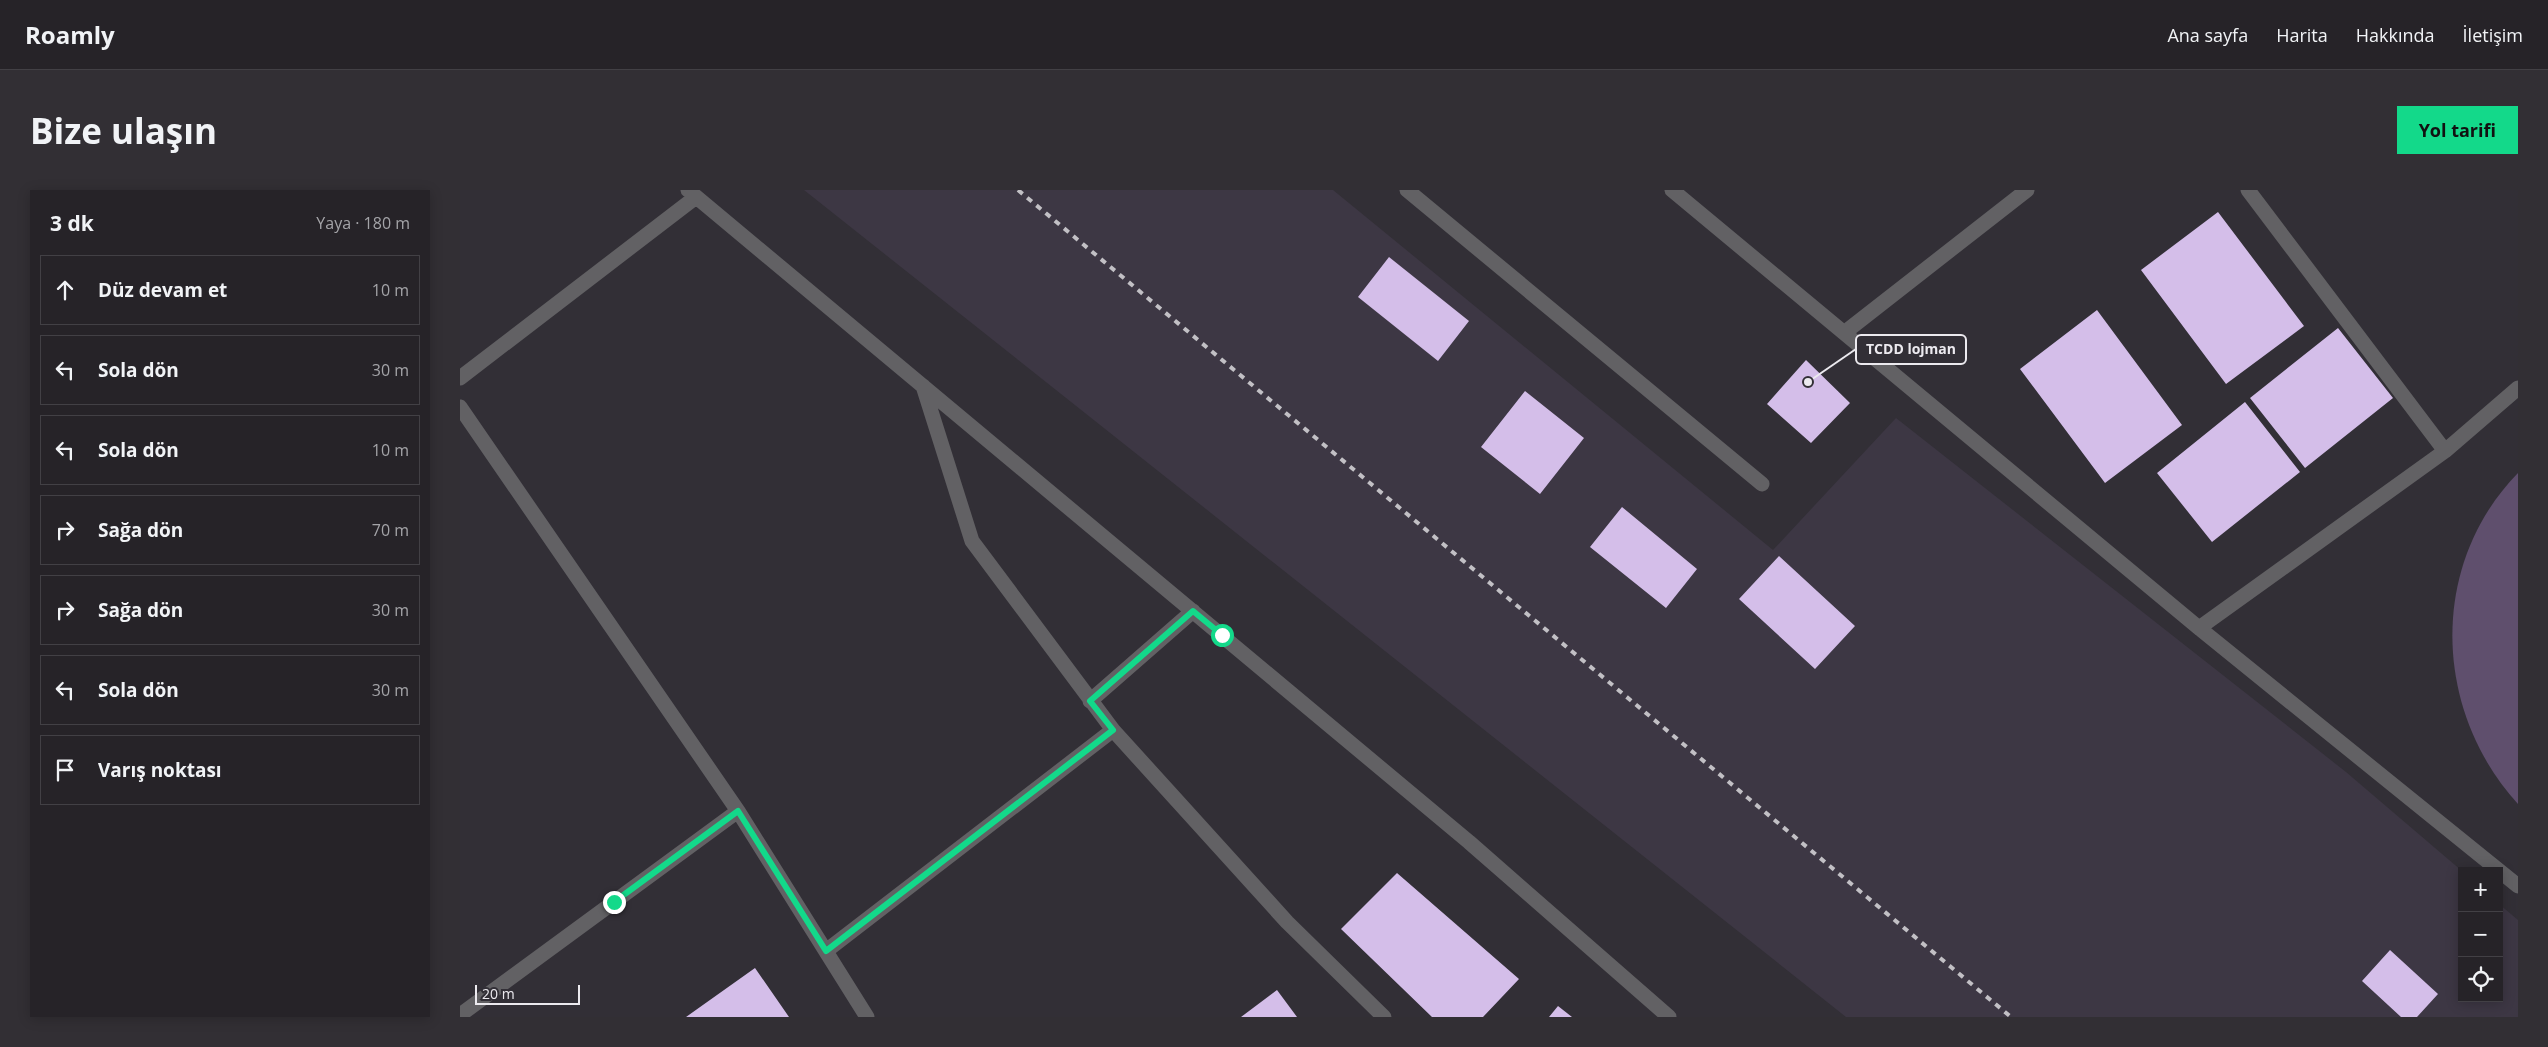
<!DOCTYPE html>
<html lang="tr">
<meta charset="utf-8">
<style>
:root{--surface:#262328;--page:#322f34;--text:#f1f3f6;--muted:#a4a4a8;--line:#424045;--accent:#13d98a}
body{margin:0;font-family:"Open Sans",sans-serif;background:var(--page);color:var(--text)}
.controls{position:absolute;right:15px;bottom:15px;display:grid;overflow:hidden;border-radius:0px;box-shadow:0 2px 12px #0003}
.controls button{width:45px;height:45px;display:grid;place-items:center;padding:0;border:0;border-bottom:1px solid var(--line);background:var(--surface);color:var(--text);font:25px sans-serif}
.scale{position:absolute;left:15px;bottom:12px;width:105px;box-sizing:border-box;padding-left:5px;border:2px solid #eceaef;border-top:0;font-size:14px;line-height:18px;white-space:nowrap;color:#eceaef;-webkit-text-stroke:4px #322f36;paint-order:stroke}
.stop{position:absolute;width:15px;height:15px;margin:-11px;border:4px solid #13d98a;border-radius:50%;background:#fff}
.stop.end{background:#13d98a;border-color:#fff;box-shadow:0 1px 5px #0008}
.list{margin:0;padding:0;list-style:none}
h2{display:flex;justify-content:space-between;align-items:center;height:65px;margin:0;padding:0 20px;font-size:21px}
h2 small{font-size:16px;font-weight:400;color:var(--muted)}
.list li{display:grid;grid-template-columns:32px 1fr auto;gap:15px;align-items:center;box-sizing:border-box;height:70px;margin:0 10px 10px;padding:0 10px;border:1px solid var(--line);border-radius:0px}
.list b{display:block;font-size:19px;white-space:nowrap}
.list em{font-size:16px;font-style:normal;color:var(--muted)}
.icon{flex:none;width:28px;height:28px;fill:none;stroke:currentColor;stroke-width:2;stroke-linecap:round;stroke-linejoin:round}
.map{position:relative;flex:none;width:2058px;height:827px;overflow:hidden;border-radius:0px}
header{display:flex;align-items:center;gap:30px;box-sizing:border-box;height:70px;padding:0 25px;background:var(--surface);border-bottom:1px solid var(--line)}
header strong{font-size:24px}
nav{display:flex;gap:28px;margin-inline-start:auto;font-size:18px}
.intro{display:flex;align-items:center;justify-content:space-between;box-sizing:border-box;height:120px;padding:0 30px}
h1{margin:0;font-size:35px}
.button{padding:12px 22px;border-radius:0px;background:var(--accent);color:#111;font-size:18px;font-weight:700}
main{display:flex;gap:30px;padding:0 30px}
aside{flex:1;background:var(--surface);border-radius:0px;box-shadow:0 2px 12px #0003}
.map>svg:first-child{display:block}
</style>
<header>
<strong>Roamly</strong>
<nav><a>Ana sayfa</a><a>Harita</a><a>Hakkında</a><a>İletişim</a></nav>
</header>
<div class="intro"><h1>Bize ulaşın</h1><a class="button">Yol tarifi</a></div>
<main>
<aside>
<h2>3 dk<small>Yaya · 180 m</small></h2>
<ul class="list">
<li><svg class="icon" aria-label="ahead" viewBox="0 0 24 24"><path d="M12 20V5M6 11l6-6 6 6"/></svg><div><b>Düz devam et</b></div><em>10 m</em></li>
<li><svg class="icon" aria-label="left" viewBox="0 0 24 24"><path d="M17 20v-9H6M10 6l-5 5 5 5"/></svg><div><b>Sola dön</b></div><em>30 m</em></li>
<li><svg class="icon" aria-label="left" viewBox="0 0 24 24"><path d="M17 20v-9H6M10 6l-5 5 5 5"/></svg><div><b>Sola dön</b></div><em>10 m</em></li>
<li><svg class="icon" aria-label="right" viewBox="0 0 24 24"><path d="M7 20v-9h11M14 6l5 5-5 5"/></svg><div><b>Sağa dön</b></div><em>70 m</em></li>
<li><svg class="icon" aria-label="right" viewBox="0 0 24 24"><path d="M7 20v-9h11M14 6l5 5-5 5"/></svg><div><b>Sağa dön</b></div><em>30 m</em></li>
<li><svg class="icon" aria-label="left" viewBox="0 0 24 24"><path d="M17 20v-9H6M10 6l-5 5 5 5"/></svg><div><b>Sola dön</b></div><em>30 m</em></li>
<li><svg class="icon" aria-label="arrive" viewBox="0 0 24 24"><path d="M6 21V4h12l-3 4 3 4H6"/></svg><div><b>Varış noktası</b></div></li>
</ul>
</aside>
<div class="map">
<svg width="2058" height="827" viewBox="0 0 2058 827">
<rect width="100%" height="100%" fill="#322f36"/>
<!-- built -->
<path fill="#3d3744" d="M344,0H873L1313,360L1436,228L1886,582L2002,681V808H2039V714L2058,730V827H1386Z"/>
<!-- green -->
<path fill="#5f4f6d" d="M2058,283V614C1973,521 1968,375 2058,283Z"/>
<!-- building -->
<path fill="#d4bee9" d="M1758,22L1844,136L1766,194L1681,80Z
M929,67L1009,131L978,171L898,107Z
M1637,120L1722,235L1645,293L1560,179Z
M1878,138L1933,208L1845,278L1790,208Z
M1346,170L1390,213L1351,253L1307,214Z
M1065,201L1124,248L1080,304L1021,257Z
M1785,212L1840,282L1752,352L1697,283Z
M1162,317L1237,379L1206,418L1130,357Z
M1319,366L1395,436L1355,479L1279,409Z
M937,683L1059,789L1023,827H972L881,739Z
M1930,760L1978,804L1957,827H1941L1902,791Z
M295,778L329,827H226Z
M817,800L837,827H781Z
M1098,816L1112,827H1089Z"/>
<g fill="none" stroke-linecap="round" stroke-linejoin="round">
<!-- minor -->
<path stroke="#626164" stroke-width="15" d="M228,0L1009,652L1209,827
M947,0L1302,294
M1212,0L1739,438L2058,696
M1788,0L1985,261
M1384,143L1567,0
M0,188L236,7
M463,196L512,351L653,540L827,732L924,827
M0,217L278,621L407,827
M1739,438L1985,261L2058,198
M630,511L733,421
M366,761L653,540
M0,825L278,621"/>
<!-- rail -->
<path stroke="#c2c0c5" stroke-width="4" stroke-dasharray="6 6" stroke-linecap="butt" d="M558,0L1551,827"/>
</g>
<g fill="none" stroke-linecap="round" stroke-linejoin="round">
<!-- route -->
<path stroke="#13d98a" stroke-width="6" d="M154,712L278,621L366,761L653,540L630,511L733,421L762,445"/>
</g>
<!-- callouts -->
<path fill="none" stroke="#eceaef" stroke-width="2" d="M1348 192L1396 159"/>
<circle fill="#eceaef" stroke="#322f36" stroke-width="2" cx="1348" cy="192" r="5"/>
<rect fill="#322f36" stroke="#eceaef" stroke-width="2" x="1396" y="145" width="110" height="29" rx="5"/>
<g font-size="14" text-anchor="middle" font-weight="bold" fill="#eceaef">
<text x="1451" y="164">TCDD lojman</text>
</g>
</svg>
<div class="controls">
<button>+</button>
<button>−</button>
<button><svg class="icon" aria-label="locate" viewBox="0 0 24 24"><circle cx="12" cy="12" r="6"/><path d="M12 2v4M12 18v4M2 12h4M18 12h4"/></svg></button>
</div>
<div class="scale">20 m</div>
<div class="stop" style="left:762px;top:445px"></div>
<div class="stop end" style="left:154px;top:712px"></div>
</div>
</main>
